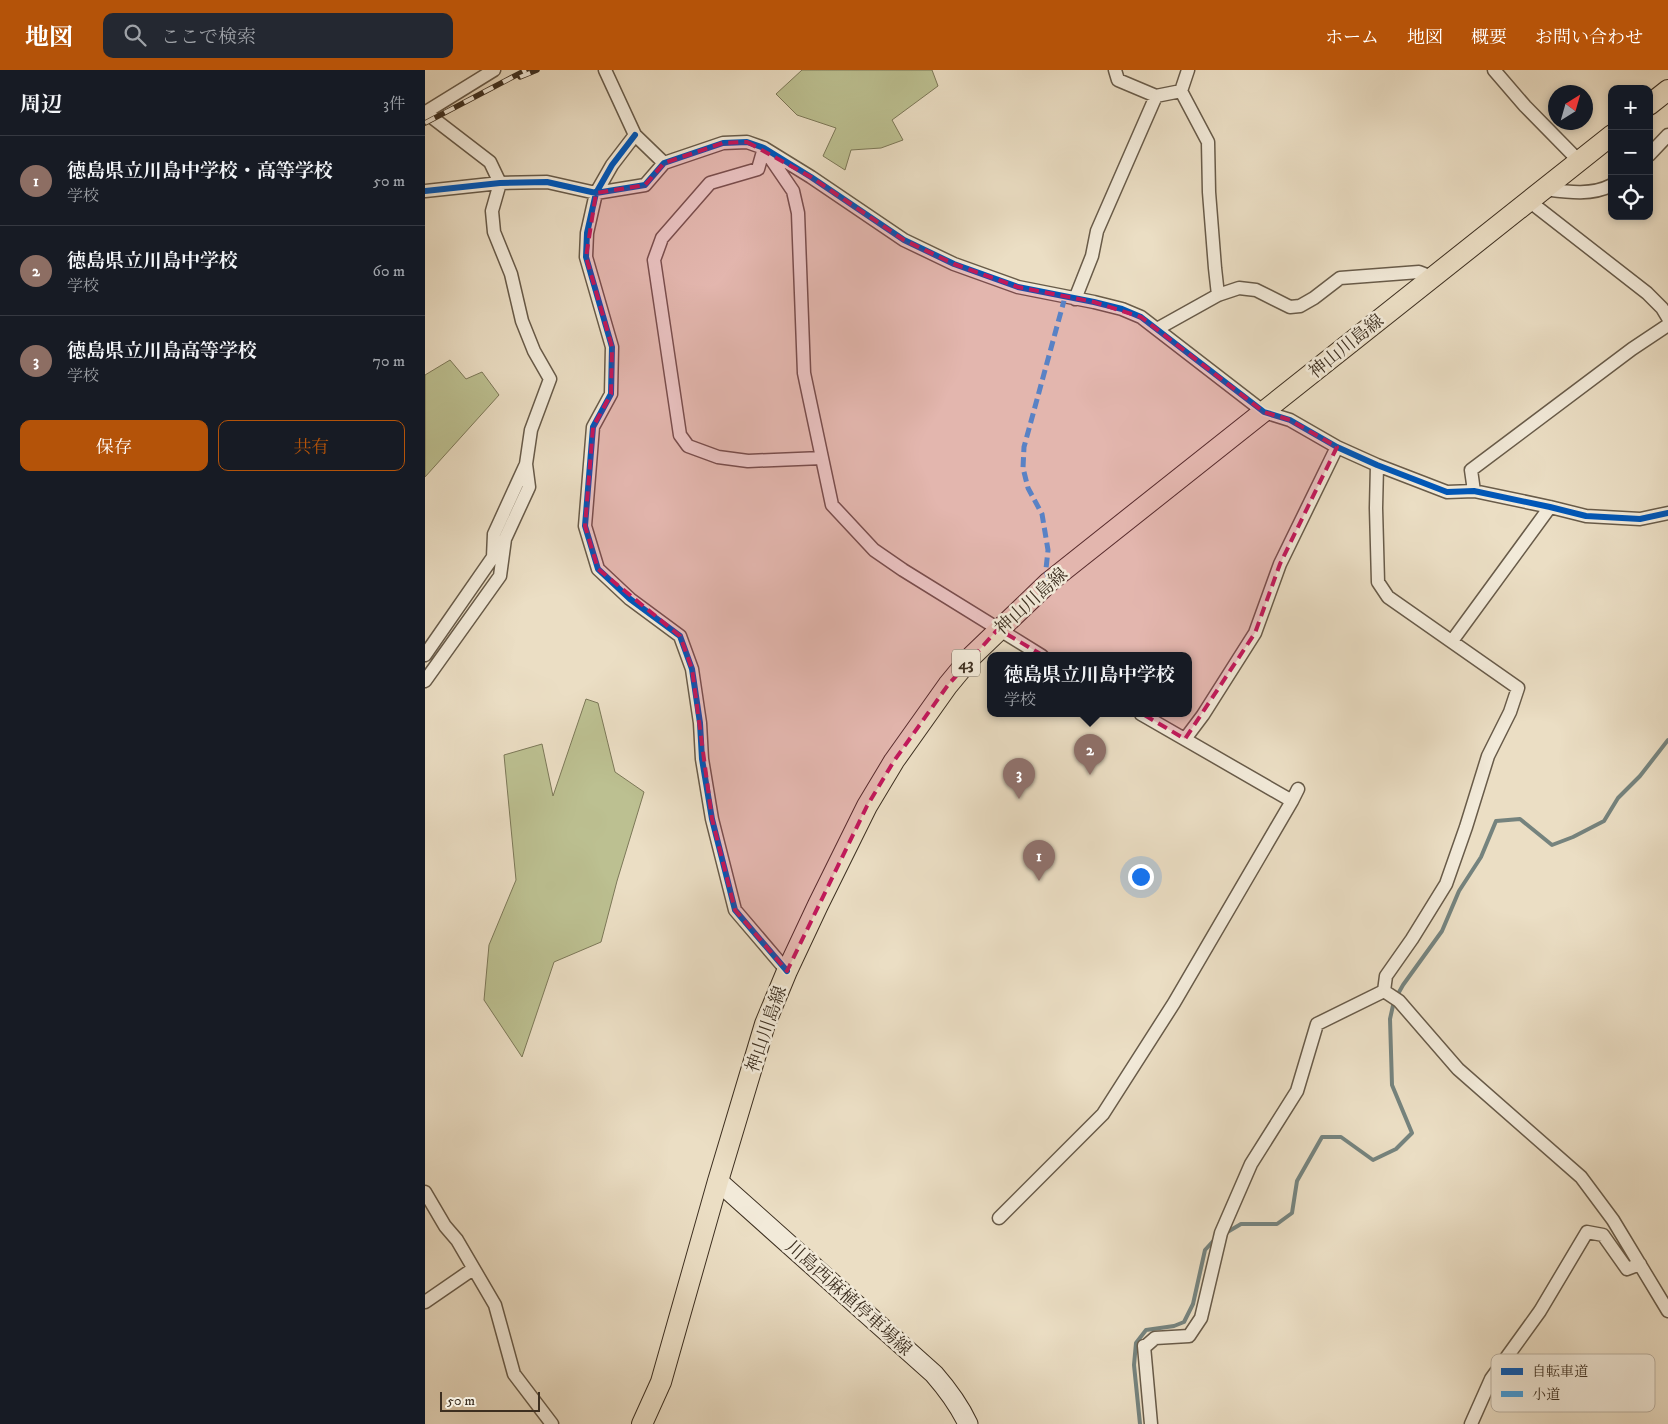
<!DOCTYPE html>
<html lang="ja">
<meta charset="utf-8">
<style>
:root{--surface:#171b24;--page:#242831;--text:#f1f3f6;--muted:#9ea1a6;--line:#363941;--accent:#b45309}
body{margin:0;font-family:"IM FELL DW Pica","Noto Serif JP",serif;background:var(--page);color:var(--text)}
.controls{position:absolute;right:15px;top:15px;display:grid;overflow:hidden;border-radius:10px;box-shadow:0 2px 8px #0003}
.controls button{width:45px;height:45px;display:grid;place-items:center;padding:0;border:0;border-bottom:1px solid var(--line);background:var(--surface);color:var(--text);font:25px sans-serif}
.compass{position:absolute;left:1123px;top:15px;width:45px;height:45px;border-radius:50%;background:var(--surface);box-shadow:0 2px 8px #0003;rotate:37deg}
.scale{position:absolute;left:15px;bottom:12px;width:100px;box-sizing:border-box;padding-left:5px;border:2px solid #3d2f20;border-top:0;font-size:14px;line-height:18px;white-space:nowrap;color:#3d2f20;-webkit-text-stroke:4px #f2ead9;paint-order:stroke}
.you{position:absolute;left:715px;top:806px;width:18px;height:18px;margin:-12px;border:4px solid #fff;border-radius:50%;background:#1a73e8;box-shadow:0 0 0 8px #1a73e833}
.badge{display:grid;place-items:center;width:32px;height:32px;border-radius:50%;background:var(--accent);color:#fff;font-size:16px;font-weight:700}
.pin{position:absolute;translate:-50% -41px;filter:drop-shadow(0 1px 2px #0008)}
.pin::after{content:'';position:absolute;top:26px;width:18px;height:15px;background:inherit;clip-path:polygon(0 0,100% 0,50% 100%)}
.popup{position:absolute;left:562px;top:582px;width:205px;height:65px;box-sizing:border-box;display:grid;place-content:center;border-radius:10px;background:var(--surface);filter:drop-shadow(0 1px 4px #0005);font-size:16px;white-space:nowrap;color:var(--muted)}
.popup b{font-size:19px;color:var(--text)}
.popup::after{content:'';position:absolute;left:50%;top:100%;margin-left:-10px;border:10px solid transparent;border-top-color:var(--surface)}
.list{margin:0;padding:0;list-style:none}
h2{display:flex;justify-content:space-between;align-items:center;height:65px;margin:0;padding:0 20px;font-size:21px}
h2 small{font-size:16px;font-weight:400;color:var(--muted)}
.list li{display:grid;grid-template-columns:32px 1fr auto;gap:15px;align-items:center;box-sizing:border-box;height:90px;padding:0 20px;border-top:1px solid var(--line)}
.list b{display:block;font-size:19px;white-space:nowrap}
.list p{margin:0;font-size:16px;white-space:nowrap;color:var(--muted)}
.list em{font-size:16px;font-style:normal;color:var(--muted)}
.actions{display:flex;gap:10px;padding:15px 20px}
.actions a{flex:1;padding:11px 0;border:1px solid var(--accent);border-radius:10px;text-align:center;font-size:18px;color:var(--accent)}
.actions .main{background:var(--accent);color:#fff}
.icon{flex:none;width:28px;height:28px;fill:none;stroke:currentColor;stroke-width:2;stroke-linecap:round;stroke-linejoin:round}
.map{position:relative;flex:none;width:1243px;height:1354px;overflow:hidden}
header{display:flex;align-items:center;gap:30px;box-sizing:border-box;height:70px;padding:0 25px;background:var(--accent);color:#fff}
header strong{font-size:24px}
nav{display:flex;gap:28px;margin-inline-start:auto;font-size:18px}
.search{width:350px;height:45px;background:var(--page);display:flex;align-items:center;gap:12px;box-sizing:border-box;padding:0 18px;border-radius:10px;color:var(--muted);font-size:19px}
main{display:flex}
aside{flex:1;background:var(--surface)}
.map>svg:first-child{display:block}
</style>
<header>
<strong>地図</strong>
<div class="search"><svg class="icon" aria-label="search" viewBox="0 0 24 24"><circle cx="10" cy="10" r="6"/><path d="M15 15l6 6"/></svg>ここで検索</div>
<nav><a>ホーム</a><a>地図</a><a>概要</a><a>お問い合わせ</a></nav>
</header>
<main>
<aside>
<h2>周辺<small>3件</small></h2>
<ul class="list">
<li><span class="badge" style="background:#8d6e63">1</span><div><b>徳島県立川島中学校・高等学校</b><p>学校</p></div><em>50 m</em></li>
<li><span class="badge" style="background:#8d6e63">2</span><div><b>徳島県立川島中学校</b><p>学校</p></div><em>60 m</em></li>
<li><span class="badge" style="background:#8d6e63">3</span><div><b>徳島県立川島高等学校</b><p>学校</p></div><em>70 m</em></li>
</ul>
<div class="actions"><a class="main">保存</a><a>共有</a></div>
</aside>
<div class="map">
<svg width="1243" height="1354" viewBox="0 0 1243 1354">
<rect width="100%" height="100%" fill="#ebdec4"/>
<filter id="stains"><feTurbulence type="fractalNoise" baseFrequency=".004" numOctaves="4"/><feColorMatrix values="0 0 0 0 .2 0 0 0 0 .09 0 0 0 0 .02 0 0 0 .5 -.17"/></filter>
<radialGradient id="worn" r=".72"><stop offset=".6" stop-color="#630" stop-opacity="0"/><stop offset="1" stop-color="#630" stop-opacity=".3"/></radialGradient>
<!-- green -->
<path fill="#bcc091" stroke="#7c7858" d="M377,0H507L513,16L467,50L478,70L456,78L426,80L420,100L398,86L411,58L372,45L351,24Z
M25,290L41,309L57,302L74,325L0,407V305Z
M161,629L173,633L190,702L219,722L192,811L176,872L129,892L97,987L59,930L64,875L91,810L79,685L117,674L128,726Z"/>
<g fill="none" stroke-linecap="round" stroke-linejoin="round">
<!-- stream -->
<path stroke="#75837e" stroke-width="4" d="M799,1164L816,1154H852L867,1143L872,1111L897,1067H916L948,1090L971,1079L987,1063L967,1015L965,949L969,931L978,915L1017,861L1034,821L1056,787L1071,751L1095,749L1127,775L1148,767L1179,751L1193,728L1215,706L1243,670
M715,1354L709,1295L711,1273L721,1260L749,1256L759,1252L768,1234L780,1180L791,1168"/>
<!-- minor casing -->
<g stroke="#685b49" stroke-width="15">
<path id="minor" d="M180,0L210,65L239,93
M690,0L693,10L731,26L756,21
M763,0L756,21L783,72L784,122L790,198L793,225
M1069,0L1100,36L1154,91
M0,42L65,92L75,113L67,141L69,162L86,204L97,251L109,281L125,309L106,360L101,394L69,464L68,487L0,585
M1,42L69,0
M210,65L187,95L171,123L162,163L161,187L187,277L186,324L168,357L160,456L173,499L205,529L255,566L267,599L275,653L277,689L287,749L310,840L362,901
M339,78L333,99L285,113L237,168L229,190L255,365L263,376L293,387L323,391L397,388
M342,83L368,121L373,143L379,303L407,435L449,480L478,500L617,586
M1224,85L1243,65
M1119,119C1142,122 1166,126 1187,115
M0,121L75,113L122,112L171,123L220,115L239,93L298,73L322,72L339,78L386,107L479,170L529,194L593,217L669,232L697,239L716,247L839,342L865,350L912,377L952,395L1022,422L1049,421L1125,437L1161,446L1215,449L1243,443
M1104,131L1222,223L1237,238L1243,248
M650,229L667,186L672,161L731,26
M732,259L793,225L814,218L831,220L865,237L875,236L889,228L915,208L994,202L1007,207
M952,395L951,438L953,512L963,527L1093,618L1085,642L1063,686L1041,757L1021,814L987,869L961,906L959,921
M1049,421L1046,400L1207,279L1243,255
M1027,571L1125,437
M0,611L75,506L80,469L104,417L101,394
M716,644L867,731L873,719
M760,669L778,645L830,563L855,494L912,377
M959,921L974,931L1033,999L1156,1107L1188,1150L1243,1241
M0,1122L20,1156L32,1170L70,1235L89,1304L127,1354
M574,1148L678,1044L749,933L867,731
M0,1232L48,1199
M726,1354L719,1276L722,1275L730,1268L764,1266L776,1248L796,1163L826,1094L872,1021L892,954L959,921
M1046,1354L1066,1309L1115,1241L1162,1162L1178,1165L1202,1199L1215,1194"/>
</g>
<!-- secondary casing -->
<g stroke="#3d2f20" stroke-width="21">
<path id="secondary" d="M293,1111L509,1304C523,1320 534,1335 543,1354"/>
</g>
<!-- primary casing -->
<g stroke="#3d2f20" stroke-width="22">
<path id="primary" d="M1224,35L1243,20
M217,1354L236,1312L293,1111L340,954L362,901L393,835L442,736L469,691L523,615L547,586L624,512L1187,65"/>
</g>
<!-- minor -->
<use href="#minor" stroke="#f2ead9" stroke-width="12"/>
<!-- secondary -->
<use href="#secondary" stroke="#f2ead9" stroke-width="19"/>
<!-- primary -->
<use href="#primary" stroke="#ebdec4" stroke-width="20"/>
<!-- rail casing -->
<g stroke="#3d2f20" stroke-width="5.5">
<path id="rail" d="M95,7L112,0
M0,53L101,0"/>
</g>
<!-- rail -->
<use href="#rail" stroke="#f2ead9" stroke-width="4" stroke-dasharray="11" stroke-linecap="butt"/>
<!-- quiet -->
<path stroke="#3f9de0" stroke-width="5" stroke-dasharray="10 5" stroke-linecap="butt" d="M624,512L621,499L623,480L617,444L603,418L598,398L599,377L640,227"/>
<!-- cycleway casing -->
<g stroke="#f2ead9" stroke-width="9">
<path id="cycleway" d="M210,65L187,95L171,123L162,163L161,187L187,277L186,324L168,357L160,456L173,499L205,529L255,566L267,599L275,653L277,689L287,749L310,840L362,901
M0,121L75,113L122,112L171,123L220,115L239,93L298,73L322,72L339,78L386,107L479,170L529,194L593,217L669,232L697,239L716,247L839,342L865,350L912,377L952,395L1022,422L1049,421L1125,437L1161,446L1215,449L1243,443"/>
</g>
<!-- cycleway -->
<use href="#cycleway" stroke="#0057b8" stroke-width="6"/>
</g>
<!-- marked area -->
<path fill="#c2185b" fill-opacity="0.2" stroke="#c2185b" stroke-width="4" stroke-dasharray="10 6" stroke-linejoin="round" d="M322,72L386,107L479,170L529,194L593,217L669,232L716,247L839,342L865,350L912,377L855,494L830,563L760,669L573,559L523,615L469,691L442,736L362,901L310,840L287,749L267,599L255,566L173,499L160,456L168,357L186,324L187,277L161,187L171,123L220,115L239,93L298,73Z"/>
<g text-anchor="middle" stroke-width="5" stroke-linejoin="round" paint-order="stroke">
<!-- shield labels -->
<rect fill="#f2ead9" stroke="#736758" stroke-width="1" x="527" y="579.5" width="28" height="27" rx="4"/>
<g font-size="16" font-weight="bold" fill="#3d2f20">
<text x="541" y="599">43</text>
</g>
<!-- street labels -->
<g font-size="18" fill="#3d2f20" stroke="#f2ead9">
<text transform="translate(921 276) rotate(-39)" y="6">神山川島線</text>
<text transform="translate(606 531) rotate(-42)" y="6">神山川島線</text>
<text transform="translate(341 959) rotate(-71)" y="6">神山川島線</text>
<text transform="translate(424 1228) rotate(42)" y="6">川島西麻植停車場線</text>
</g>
</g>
<!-- legend -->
<rect x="1066" y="1284" width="164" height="58" rx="8" fill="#f2ead9" stroke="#bcb2a2" stroke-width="1"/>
<rect x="1076" y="1298" width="22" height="7" fill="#0057b8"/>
<rect x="1076" y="1321" width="22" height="6" fill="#3f9de0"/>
<g font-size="14" fill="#3d2f20">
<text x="1107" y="1306">自転車道</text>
<text x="1107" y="1329">小道</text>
</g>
<rect width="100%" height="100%" filter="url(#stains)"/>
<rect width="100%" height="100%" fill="url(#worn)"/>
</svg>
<div class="controls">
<button>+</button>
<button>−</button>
<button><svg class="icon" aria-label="locate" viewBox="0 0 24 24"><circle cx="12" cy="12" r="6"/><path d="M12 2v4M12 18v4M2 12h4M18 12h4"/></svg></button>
</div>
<svg class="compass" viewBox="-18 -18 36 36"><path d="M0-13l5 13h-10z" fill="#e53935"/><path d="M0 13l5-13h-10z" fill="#9ea1a6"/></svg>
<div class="scale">50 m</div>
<div class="you"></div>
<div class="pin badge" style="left:614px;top:811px;background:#8d6e63">1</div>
<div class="pin badge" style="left:665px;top:705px;background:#8d6e63">2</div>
<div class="popup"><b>徳島県立川島中学校</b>学校</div>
<div class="pin badge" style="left:594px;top:729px;background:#8d6e63">3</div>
</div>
</main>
